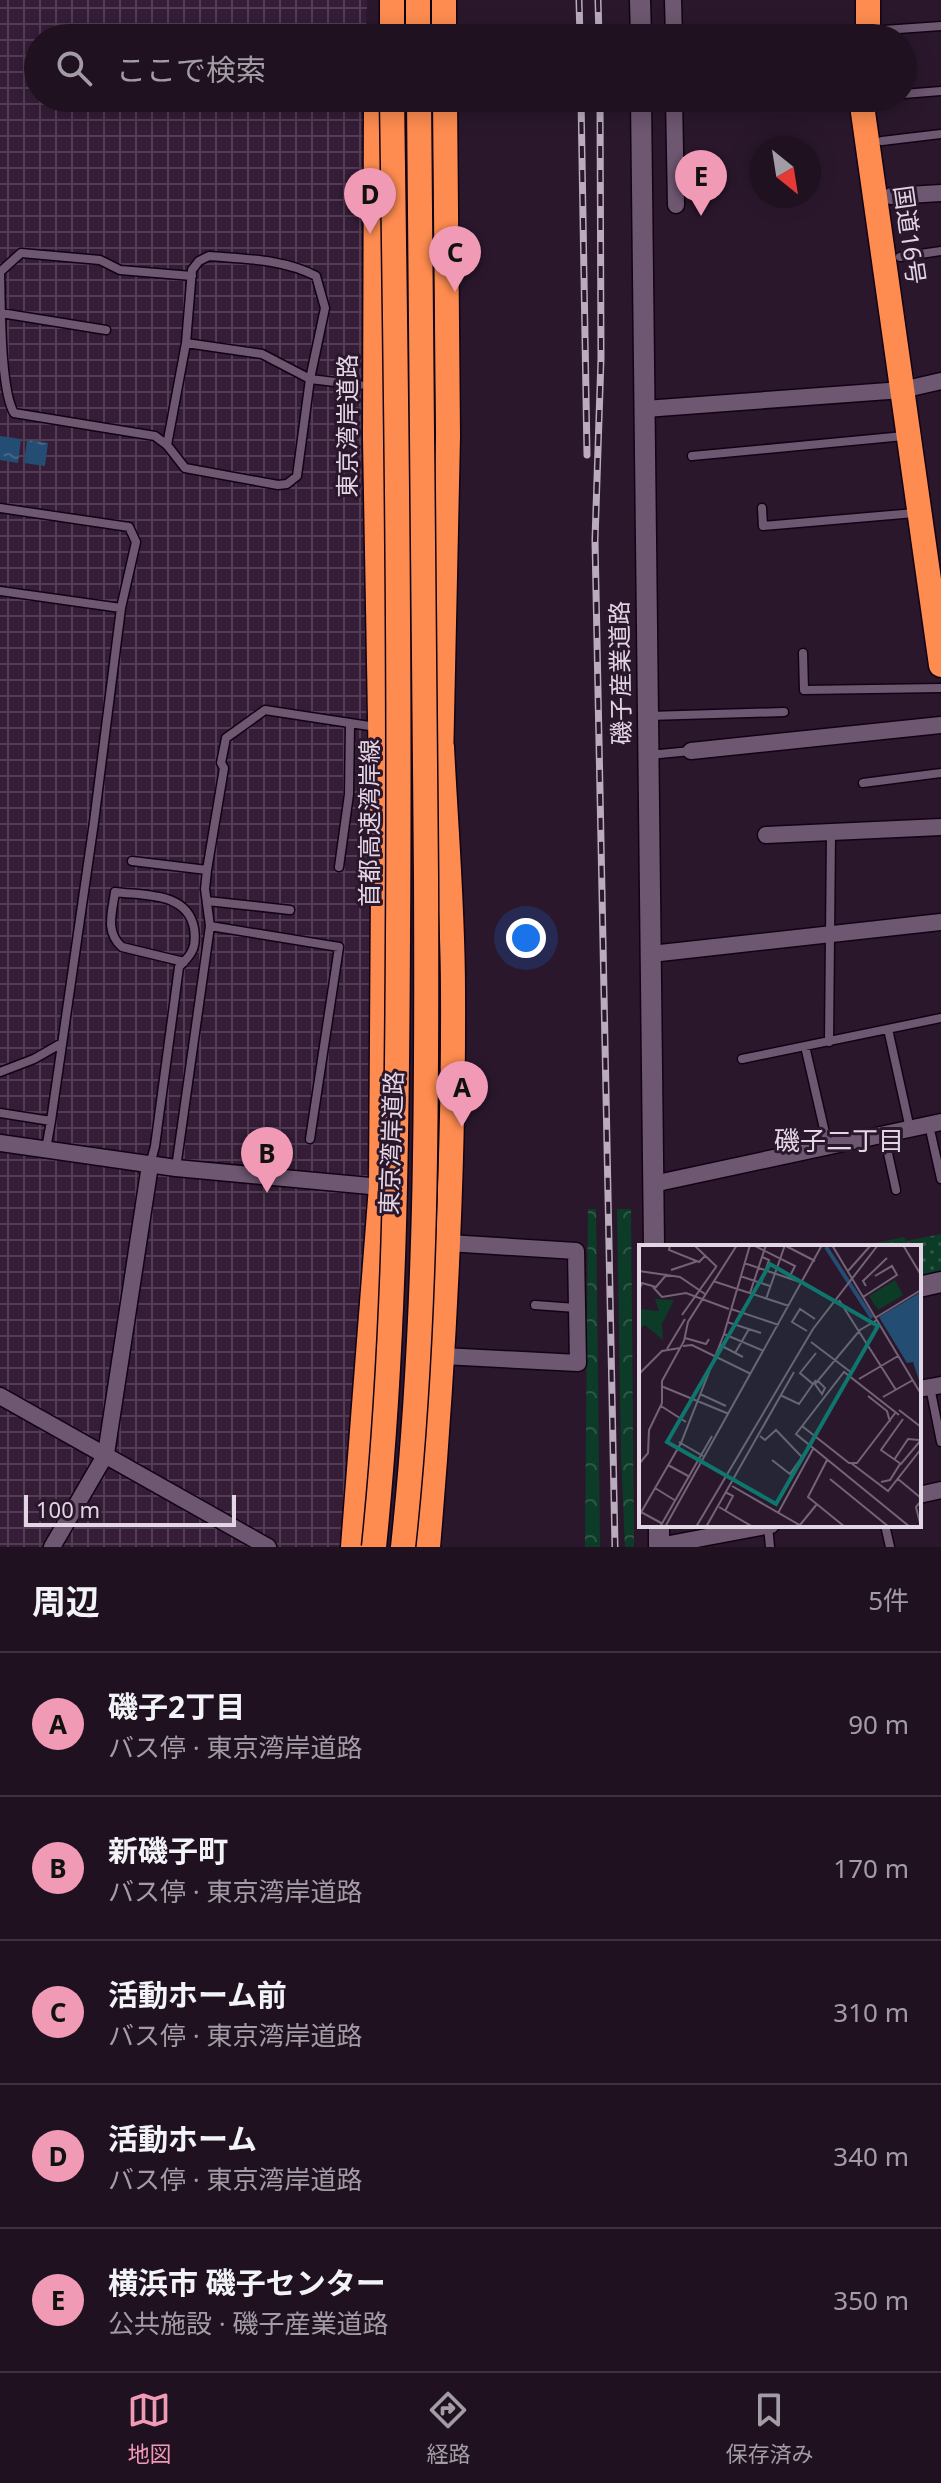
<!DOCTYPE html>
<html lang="ja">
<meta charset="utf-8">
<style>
:root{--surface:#201121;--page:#281a2a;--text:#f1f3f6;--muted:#a29da5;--line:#3d313f;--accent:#f09ab6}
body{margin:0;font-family:"Noto Sans","Noto Sans JP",sans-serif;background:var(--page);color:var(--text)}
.compass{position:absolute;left:749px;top:136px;width:72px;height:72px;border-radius:50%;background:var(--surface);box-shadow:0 4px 20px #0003;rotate:150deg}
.scale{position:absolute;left:24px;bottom:20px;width:212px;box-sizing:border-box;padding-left:8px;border:4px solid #e2d5e4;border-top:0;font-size:22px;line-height:28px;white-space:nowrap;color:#e2d5e4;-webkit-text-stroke:6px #2a172c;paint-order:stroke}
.you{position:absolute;left:526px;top:938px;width:28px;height:28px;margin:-20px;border:6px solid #fff;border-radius:50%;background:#1a73e8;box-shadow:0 0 0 12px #1a73e833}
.badge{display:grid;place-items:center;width:52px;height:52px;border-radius:50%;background:var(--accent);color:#111;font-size:26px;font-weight:700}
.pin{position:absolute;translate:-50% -66px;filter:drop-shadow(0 2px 4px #0008)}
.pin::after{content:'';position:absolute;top:42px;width:28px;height:24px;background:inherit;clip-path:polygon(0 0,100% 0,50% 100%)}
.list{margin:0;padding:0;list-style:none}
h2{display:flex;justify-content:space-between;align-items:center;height:104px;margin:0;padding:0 32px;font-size:34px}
h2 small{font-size:26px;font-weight:400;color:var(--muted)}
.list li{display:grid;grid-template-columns:52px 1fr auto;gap:24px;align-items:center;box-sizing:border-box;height:144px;padding:0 32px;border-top:2px solid var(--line)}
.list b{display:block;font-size:30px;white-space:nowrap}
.list p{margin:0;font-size:26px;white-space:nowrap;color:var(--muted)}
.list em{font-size:26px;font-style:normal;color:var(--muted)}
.icon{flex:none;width:44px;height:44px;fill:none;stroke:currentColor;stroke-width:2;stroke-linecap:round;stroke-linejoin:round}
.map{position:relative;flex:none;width:941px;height:1547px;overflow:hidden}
.search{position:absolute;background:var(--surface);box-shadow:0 4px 20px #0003;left:24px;right:24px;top:24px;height:88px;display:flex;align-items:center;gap:20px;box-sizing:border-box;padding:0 28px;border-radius:44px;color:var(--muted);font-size:30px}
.sheet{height:824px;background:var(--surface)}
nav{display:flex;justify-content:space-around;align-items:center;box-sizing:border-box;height:112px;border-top:2px solid var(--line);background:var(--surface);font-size:22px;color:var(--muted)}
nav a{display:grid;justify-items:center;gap:4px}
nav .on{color:var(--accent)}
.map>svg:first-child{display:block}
</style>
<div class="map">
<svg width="941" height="1547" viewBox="0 0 941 1547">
<defs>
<pattern id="industrial-grid" width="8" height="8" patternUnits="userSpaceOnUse" patternTransform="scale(2)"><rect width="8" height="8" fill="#351d38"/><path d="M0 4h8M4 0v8" fill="none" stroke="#523d55"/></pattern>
<pattern id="green-dots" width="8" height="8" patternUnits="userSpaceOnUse" patternTransform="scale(2)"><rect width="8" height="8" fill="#0c3c27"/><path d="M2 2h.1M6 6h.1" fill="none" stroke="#2f5746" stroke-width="1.8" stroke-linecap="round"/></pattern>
<pattern id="forest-crowns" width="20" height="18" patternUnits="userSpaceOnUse" patternTransform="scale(2)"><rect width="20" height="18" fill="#0c3c27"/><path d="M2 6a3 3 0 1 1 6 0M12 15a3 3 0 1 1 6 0" fill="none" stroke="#2f5746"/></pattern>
<pattern id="water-ripples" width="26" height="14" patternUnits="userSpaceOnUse" patternTransform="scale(2)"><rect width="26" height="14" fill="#234d72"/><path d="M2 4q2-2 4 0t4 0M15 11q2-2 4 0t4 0" fill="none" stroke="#436686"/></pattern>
</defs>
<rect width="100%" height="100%" fill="#2a172c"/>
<!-- industrial -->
<path fill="url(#industrial-grid)" d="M0,0H367L366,38H38V98H366L374,1147L352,1547H0Z"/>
<!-- green -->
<path fill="url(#green-dots)" d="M941,1234V1274L919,1279V1247H856L904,1237L906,1241Z"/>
<!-- forest -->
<path fill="url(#forest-crowns)" d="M588,1209H596L600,1547H585Z
M617,1209H631L634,1547H625L621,1455Z"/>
<!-- water -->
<path fill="url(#water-ripples)" d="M0,436L21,439L18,463L0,460Z
M27,440L48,443L45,466L24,463Z"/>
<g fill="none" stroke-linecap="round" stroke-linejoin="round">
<!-- lane casing -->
<g stroke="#120314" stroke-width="11">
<path id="lane" d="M870,31L941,26
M903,94L941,91
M882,141L941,134
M209,256C246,259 283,259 316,276L325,308L310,379L262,354L186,343L192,270L199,261Z
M900,257L941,251
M192,276L120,270L100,260L21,253L0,272C1,304 0,389 14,413L155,436L167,445L185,468L278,485L287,484L297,476L310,379L360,385
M1,313L106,330
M167,445L186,343
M692,456L904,436
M0,508L129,527L136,542L121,608L94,822L51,1121L0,1113
M762,508L763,526L915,513
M0,591L121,608
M803,653L804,690L941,688
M649,716L784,712
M649,755L691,751
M863,783L941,773
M132,861L207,870
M339,867L349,794L350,724
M207,901L290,910
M210,926L205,889L207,870L224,768L221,763L226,738L265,710L376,727
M888,1029L910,1129
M829,1042L831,833
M805,1046L828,1146
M742,1059L941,1018
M0,1072L34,1059L62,1043
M929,1125L941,1179
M884,1135L896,1190
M46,1149L51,1121
M150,1165L155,1146L179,967C192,954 197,948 194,928C187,892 146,896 115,892C112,913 105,932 122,947L184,962
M176,1168L210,926L339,947L310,1139
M535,1305L576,1308
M930,1387L941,1442
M885,1525L890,1547
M768,1526L770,1547"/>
</g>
<!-- street casing -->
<g stroke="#120314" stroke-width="19">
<path id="street" d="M673,0L674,38
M674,98L676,205
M891,196L941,193
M645,409L902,390L941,381
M691,751L941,725
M766,835L941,827
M651,954L941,922
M0,1143L176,1168L381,1187
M653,1184L941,1122
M443,1356L578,1363L576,1251L448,1243
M919,1389L941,1385
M0,1396L268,1547
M919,1495L941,1490
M659,1546L771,1525
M52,1547L106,1454L150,1165"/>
</g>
<!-- secondary casing -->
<g stroke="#120314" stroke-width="23">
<path id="secondary" d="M640,0L641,38
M641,98L654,1247
M919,1287L941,1282
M659,1525V1547"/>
</g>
<!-- highway casing -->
<g stroke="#120314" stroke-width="27">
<path id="highway" d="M392,0V38
M418,0V38
M444,0V38
M868,0V38
M861,98L941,665
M441,763L448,436L445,98
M353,1547L381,1187L383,887L375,438L376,98
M428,1547C444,1361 454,1176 453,990C453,909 446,828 442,747"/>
</g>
<!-- lane -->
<use href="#lane" stroke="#6e5771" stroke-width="8"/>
<!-- street -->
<use href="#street" stroke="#6e5771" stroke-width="16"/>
<!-- secondary -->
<use href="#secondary" stroke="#6e5771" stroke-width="20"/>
<!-- highway -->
<use href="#highway" stroke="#fe8c50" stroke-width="24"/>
<!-- rail casing -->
<g stroke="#baacbc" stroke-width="7">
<path id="rail" d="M579,0L580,38
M598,0L599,38
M581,98L587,455
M600,98L601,358L595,540L615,1547"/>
</g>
<!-- rail -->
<use href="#rail" stroke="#2a172c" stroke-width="4" stroke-dasharray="12" stroke-linecap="butt"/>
<!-- highway-bridge casing -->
<g stroke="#120314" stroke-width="27" stroke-linecap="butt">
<path id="highway-bridge" d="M374,1547C395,1344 397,1140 398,936C400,657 396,377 392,98
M403,1547C427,1325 427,1100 426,877C426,618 421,358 419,98"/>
</g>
<!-- highway-bridge -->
<use href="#highway-bridge" stroke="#fe8c50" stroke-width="24"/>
</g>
<g text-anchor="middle" stroke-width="6" stroke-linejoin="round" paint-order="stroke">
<!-- street labels -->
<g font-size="24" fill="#e2d5e4" stroke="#2a172c">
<text transform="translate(909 235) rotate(82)" y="8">国道16号</text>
<text transform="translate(348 426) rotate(-90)" y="8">東京湾岸道路</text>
<text transform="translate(621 673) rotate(-91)" y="8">磯子産業道路</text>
<text transform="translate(370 823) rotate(-90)" y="8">首都高速湾岸線</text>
<text transform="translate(392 1143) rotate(-88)" y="8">東京湾岸道路</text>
</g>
<!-- neighbourhood labels -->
<g font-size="26" fill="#e2d5e4" stroke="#2a172c">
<text x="839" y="1150">磯子二丁目</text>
</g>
</g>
<!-- overview -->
<g transform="translate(639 1245)">
<rect width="282" height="282" fill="#2a172c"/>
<path d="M256,35L264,50L239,65L230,51Z" fill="#0c3c27"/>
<path d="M16,54L35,55L23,79L24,95L6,80L0,84V64L20,66Z" fill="#0c3c27"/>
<path d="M282,47V141L274,117L268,118L240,72Z" fill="#234d72"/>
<path fill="none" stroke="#234d72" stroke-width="4" d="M187,2L233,73"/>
<path fill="none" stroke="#746376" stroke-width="2" d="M31,0L30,5L60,17L66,11M55,0L78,22M114,0L156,21L150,33M145,0L176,16M193,0L282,149M264,0L282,30M105,18L164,38M32,25L59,16M0,26L41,32L66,49M209,26L232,0M101,31L131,41M74,36L150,61M122,38L130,15L123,12M227,41L224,36L248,13M14,42L23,52L47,48L90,64M0,45L3,38L17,42L28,29M111,48L127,0M224,52L258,30L253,21L236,31M127,54L146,0M200,55L257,145M92,64L140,80M43,70L77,22M236,73L282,45M88,77L122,88M168,86L153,77L161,64L176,74M85,89L125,106M46,93L67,99L70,94M172,97L213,128M81,100L104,112M44,101L53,100L112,129M28,104L46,74M96,108L110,84M177,108L161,128L174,139L177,135M0,129L23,106L41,103M220,134L259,111M179,136L186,143L183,149L176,139L221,85L238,75M22,141L90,169M61,149L87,161M141,150L160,159L174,139M229,151L248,166L251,177M244,152L274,135M22,161L47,177M260,165L282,182M260,170L205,127L157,189L271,282M264,174L242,205L262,219L282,195M163,181L210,218H218L257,167M121,191L126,195L137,185L163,212L151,229L133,215M40,197L64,211M188,215L169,252L206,282M255,215L269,194L280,195M212,218L249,246L282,204M0,219L9,208L10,185L23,158V136L45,96L49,77L98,0M29,220L51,232M191,234L250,282M259,234L282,253M242,237L251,235L261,219M93,241L164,282M16,243L37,256M86,247L94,251L86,266M80,262L114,282M2,267L24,279M139,268L174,204M0,271L42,198L85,89L111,0M161,280L178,259M21,282L73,191M26,282L183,0M57,282L174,84L239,0M67,282L155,127M282,282L277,262L282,256"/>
<path fill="#0f766e" fill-opacity="0.15" stroke="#0f766e" stroke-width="4" d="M131,19L239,81L137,259L28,197Z"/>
<rect width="282" height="282" fill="none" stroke="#e2d5e4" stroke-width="4"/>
</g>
</svg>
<svg class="compass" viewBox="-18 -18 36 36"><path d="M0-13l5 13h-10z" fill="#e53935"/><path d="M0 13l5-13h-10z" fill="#a29da5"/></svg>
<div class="scale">100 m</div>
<div class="you"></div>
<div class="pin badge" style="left:462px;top:1127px">A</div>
<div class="pin badge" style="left:267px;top:1193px">B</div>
<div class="pin badge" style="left:455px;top:292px">C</div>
<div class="pin badge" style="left:370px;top:234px">D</div>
<div class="pin badge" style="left:701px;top:216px">E</div>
<div class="search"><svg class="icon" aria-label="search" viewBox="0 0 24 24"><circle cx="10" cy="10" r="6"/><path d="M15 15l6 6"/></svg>ここで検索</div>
</div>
<section class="sheet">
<h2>周辺<small>5件</small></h2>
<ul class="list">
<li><span class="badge">A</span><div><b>磯子2丁目</b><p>バス停 · 東京湾岸道路</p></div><em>90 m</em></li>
<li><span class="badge">B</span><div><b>新磯子町</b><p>バス停 · 東京湾岸道路</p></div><em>170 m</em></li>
<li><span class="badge">C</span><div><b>活動ホーム前</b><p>バス停 · 東京湾岸道路</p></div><em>310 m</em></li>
<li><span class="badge">D</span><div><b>活動ホーム</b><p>バス停 · 東京湾岸道路</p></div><em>340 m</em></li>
<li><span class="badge">E</span><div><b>横浜市 磯子センター</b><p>公共施設 · 磯子産業道路</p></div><em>350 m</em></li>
</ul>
</section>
<nav>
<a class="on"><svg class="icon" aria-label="map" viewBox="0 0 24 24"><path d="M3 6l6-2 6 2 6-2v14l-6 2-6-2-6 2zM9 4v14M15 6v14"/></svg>地図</a>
<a><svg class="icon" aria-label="directions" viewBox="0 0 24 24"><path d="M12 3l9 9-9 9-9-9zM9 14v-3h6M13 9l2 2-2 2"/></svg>経路</a>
<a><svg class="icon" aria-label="saved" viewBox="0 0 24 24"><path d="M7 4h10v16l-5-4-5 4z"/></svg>保存済み</a>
</nav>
